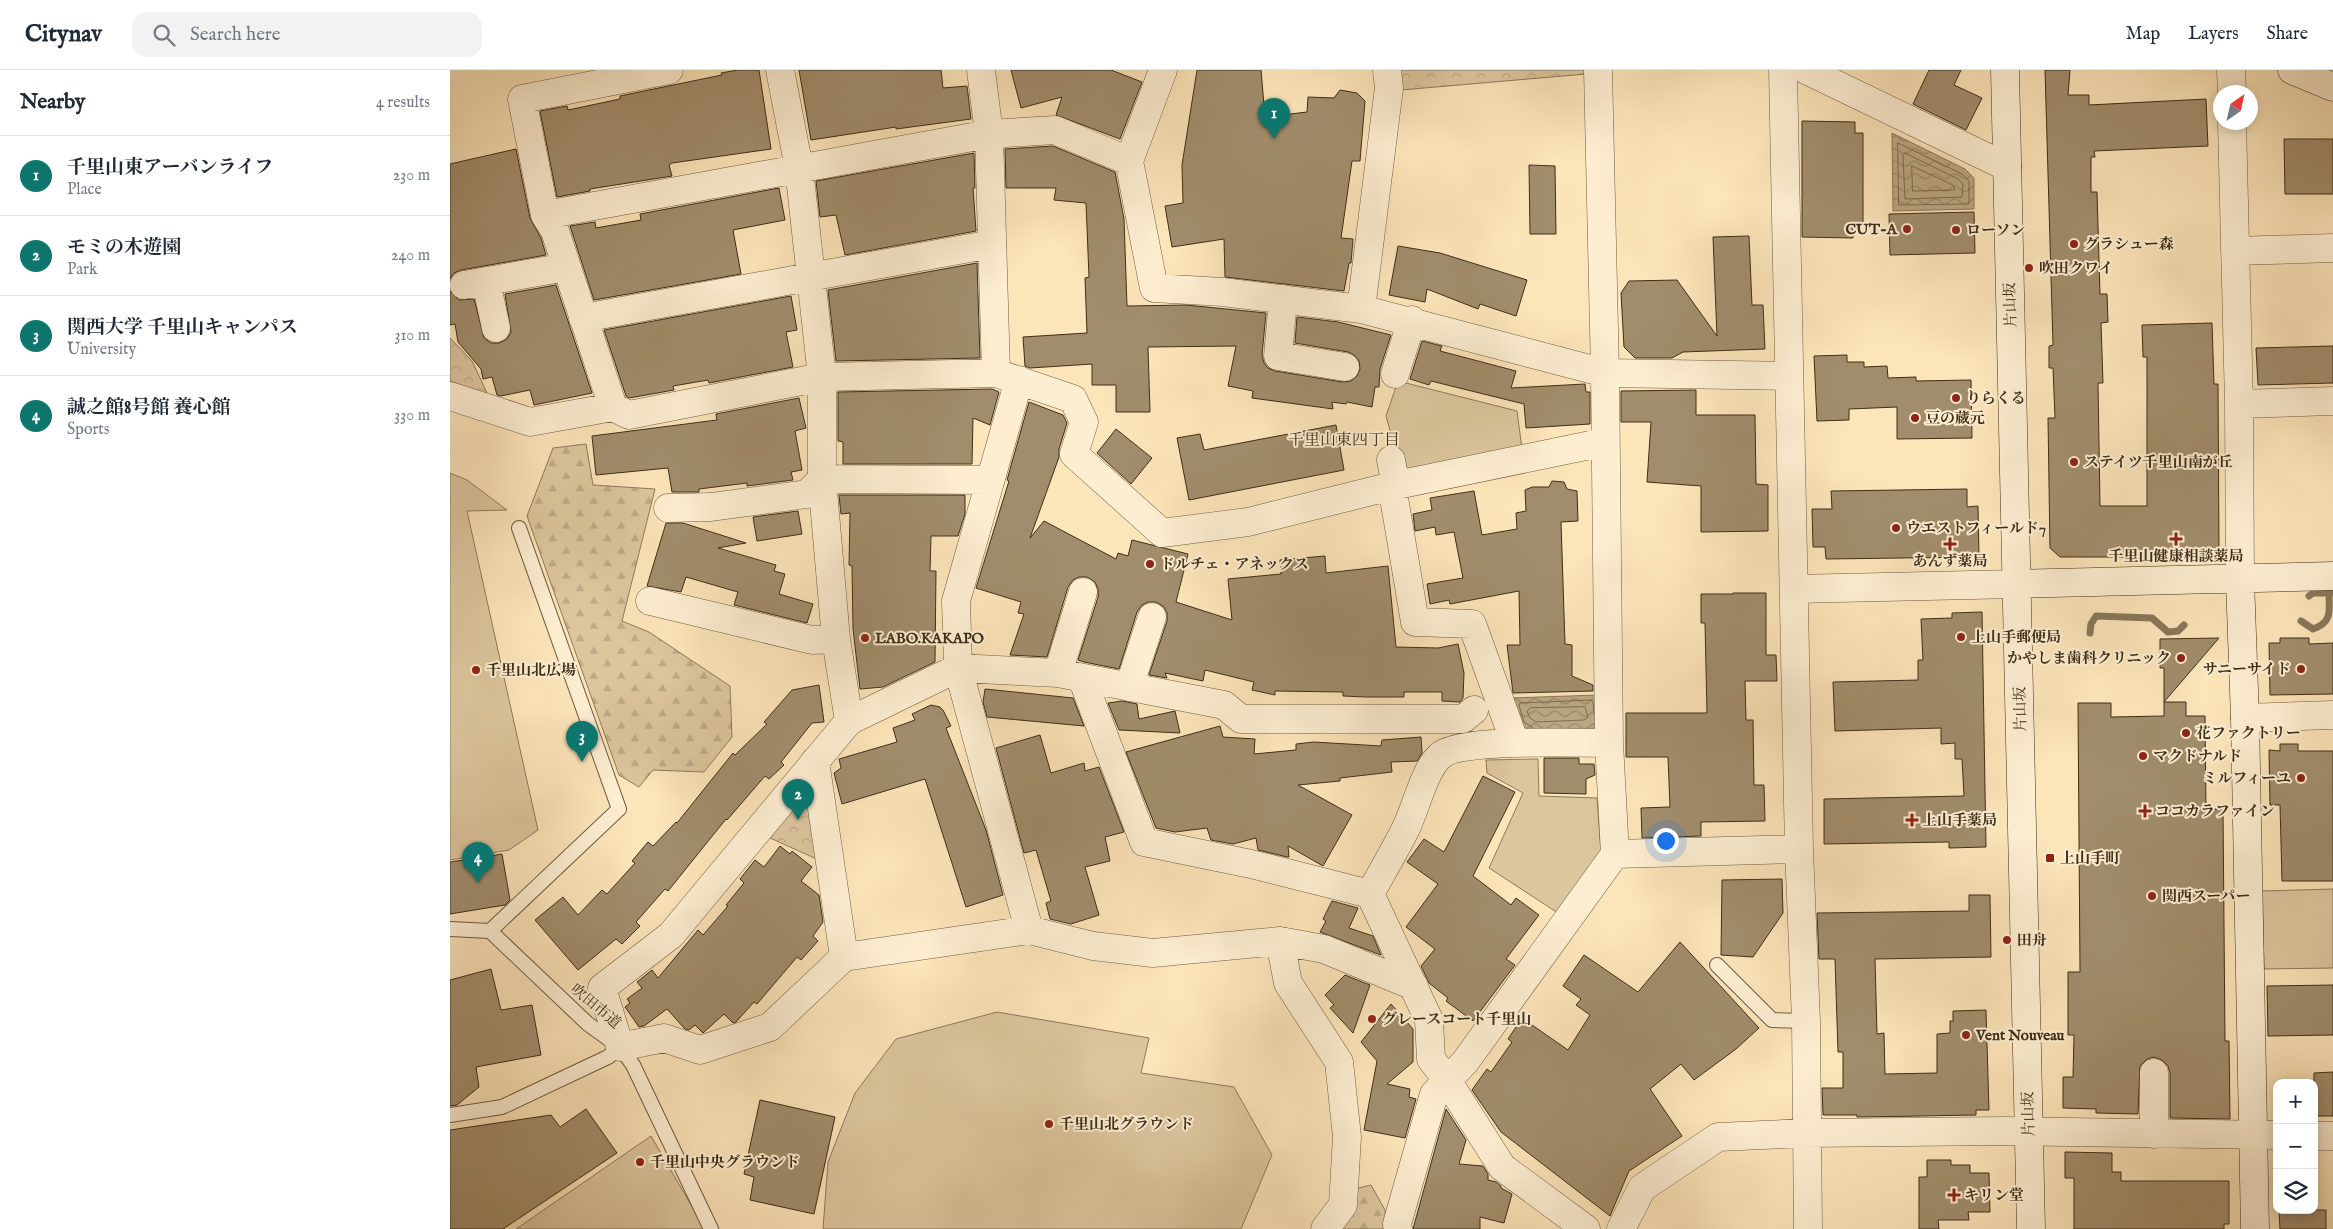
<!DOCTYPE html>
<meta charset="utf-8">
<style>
:root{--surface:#fff;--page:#f2f2f3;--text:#1f2937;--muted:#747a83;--line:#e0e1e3;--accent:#0f766e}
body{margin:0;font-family:"IM FELL English","Noto Serif JP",serif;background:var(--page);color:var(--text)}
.controls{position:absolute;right:15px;bottom:15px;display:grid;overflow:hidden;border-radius:10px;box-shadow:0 2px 12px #0003}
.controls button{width:45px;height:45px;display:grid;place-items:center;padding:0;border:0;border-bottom:1px solid var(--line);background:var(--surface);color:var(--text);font:25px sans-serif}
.compass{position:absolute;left:1763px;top:15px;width:45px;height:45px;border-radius:50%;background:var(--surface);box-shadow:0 2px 12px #0003;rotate:34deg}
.you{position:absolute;left:1215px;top:770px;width:18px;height:18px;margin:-12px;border:4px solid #fff;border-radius:50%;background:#1a73e8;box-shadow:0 0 0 8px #1a73e833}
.badge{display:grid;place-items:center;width:32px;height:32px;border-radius:50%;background:var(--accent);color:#fff;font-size:16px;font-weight:700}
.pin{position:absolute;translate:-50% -41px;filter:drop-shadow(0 1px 2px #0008)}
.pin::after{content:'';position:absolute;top:26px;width:18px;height:15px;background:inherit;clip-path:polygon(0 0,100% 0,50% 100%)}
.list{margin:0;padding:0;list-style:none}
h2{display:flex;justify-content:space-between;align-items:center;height:65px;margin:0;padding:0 20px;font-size:21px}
h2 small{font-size:16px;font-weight:400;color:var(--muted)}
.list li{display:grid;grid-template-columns:32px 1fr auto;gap:15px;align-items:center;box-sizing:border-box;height:80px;padding:0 20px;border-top:1px solid var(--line)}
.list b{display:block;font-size:19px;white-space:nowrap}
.list p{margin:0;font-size:16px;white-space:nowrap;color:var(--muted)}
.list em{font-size:16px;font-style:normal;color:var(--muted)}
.icon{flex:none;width:28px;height:28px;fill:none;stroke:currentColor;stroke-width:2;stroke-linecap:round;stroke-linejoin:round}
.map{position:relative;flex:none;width:1883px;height:1159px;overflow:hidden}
header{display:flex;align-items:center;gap:30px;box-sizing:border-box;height:70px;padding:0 25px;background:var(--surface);border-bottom:1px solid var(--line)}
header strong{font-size:24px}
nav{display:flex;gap:28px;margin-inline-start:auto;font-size:18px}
.search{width:350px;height:45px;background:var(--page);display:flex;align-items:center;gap:12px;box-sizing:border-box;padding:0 18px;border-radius:15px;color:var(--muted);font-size:19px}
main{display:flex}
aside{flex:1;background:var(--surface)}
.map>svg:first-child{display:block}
</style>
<header>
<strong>Citynav</strong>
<div class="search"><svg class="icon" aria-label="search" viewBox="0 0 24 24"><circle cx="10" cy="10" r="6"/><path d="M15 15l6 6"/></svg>Search here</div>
<nav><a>Map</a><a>Layers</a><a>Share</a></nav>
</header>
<main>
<aside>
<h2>Nearby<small>4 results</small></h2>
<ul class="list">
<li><span class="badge">1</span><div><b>千里山東アーバンライフ</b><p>Place</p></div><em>230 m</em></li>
<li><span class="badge">2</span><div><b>モミの木遊園</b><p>Park</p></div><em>240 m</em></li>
<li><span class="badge">3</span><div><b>関西大学 千里山キャンパス</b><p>University</p></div><em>310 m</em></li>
<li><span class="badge">4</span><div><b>誠之館8号館 養心館</b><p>Sports</p></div><em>330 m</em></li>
</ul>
</aside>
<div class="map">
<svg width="1883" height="1159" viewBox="0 0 1883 1159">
<defs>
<pattern id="forest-firs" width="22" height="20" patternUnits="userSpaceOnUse" patternTransform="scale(1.25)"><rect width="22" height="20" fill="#dcc69e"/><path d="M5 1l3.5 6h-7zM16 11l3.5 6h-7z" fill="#beaa88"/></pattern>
<pattern id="park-crowns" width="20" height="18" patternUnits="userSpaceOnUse" patternTransform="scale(1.25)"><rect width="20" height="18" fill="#dcc69e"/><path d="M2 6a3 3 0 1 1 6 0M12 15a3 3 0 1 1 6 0" fill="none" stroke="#beaa88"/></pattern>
<pattern id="water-waves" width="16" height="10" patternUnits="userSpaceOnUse" patternTransform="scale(1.25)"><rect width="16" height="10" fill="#bba783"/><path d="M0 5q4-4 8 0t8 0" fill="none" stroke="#99886a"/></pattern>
</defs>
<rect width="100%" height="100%" fill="#fce5b9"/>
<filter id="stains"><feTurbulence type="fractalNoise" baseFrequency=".004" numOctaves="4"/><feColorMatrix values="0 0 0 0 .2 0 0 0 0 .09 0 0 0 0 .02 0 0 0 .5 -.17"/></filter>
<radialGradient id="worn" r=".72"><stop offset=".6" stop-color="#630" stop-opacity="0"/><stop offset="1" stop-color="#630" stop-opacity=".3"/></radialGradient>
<!-- grass -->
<path fill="#dcc69e" stroke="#8d7a5c" d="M948,311L1067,341L1072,379L952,404L936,346Z
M0,403L17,410L57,440L17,441L88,760L59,780L0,790Z
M1088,689L1089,726L1147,728L1151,782L1108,843L1039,798L1073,723L1037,703L1036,690Z
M1883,819V898L1814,899L1812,821Z
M547,942L699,968L691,1003L784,1017L822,1085L791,1159H373L378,1092L405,1023L446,969Z
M201,1066L255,1159H66Z"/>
<!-- forest -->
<path fill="url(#forest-firs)" stroke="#8d7a5c" d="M136,374L143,415L205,419L172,551L199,562L280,616L282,667L254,702L203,700L189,717L169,705L77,446L103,378Z
M921,1115L935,1140L936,1159H883L900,1120Z"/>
<!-- park -->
<path fill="url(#park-crowns)" stroke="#8d7a5c" d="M948,0H1135L1136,4L951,20Z
M0,268L22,291L38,325L0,311Z
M350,730L361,733L371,791L318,767Z"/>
<!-- water -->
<path fill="url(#water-waves)" stroke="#897759" d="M1442,63L1515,99L1524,108V139L1443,141Z
M1148,625L1149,652L1141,661L1083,664L1070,655L1061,628Z"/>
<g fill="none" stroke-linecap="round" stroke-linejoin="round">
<!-- shore -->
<path stroke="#7c6a4e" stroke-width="1" d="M1448,73L1512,104L1519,111V134L1449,135Z
M1455,83L1508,109L1513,114L1512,127L1455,129L1453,86Z
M1462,96L1503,115L1505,120L1463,121Z
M1135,637L1138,647L1134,650L1086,652L1080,648L1077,641L1080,638Z
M1083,658L1074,652L1069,635L1070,633L1141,630L1143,632L1144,645"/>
<!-- stream -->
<path stroke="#897759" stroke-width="7" d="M1859,526L1863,523H1883
M1851,551L1863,559C1883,552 1879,541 1879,523
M1640,563L1641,554L1646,546L1702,548L1718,562L1728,561L1734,555"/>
</g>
<!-- building -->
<path fill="#a18d6c" stroke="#3e2e19" d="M288,0H309L321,79L222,93L219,95L222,106L140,119V121L107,127L90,41L117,36L118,40L170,29V26L272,5L271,3Z
M349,0H491L493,18L517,16L521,49L446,59V57L361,70Z
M561,0H661L692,12L670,69L606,45L612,27L571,38Z
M747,0H811L815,47L857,42L858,27L884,28L890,20L907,23L915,31L910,91H902L891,168L903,169L901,193H899L894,221L775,207L774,169L722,177L715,136L733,133L732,95Z
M1479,0H1511L1504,15L1532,28L1516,60L1463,34Z
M1595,0H1620L1618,25H1639V35L1756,29L1758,76L1644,81L1645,87H1641V122H1647L1650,224H1657L1658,252L1651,253L1653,313H1648L1650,436H1697V287H1693L1692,255L1762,253L1764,314H1768L1769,484L1678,483V487H1610L1600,478L1598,348H1605L1603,298H1599V276L1603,275Z
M1352,51L1405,52V63H1413V155H1403V168L1352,167Z
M1834,69H1883V124H1835Z
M603,76L665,102L674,149L677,236L736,235L816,243L812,285L814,293L818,298L825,301L892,312L901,311L907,306L910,299L909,291L904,285L898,282L845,273L847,247L888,252L941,265L930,299L929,317H925L922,337L897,332L896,334L882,332L883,339L802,328L803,321L778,316L786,276L698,277L700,342H666V315H642V294L580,298L575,296L573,267L637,263L635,208L639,207L636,133L604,130L606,118H556L555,79Z
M66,79L80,148L91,168L96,185L11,200L4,203L0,209V94Z
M524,83L525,118H523L526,161L395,185L386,145L370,147L366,111Z
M1079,95L1105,96L1106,164H1080Z
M329,118L335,150L283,160L291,204L144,230L120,156L145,152L146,158L191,150L190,144Z
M1524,142L1525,183L1440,185L1439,144Z
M1299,166L1302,235H1313L1315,279L1233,282L1222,288H1185L1174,277L1171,223L1179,211L1227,210L1267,266L1263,167Z
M948,176L990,183L1077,210L1066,246L1030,234L1028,239L977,219L975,232L939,225Z
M527,193L530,288L386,291L378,220Z
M106,215L142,323L84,335L80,320L51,326L47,325L42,307L33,309L31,299L8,272L5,254L0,255V221L9,230L24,229L34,268L41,273H49L57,269L61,262L55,224Z
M341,226L347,260L336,262L343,297L259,313L258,310L223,316L224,320L179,328L176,326L154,260Z
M972,271L992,276L990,281L1066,301L1061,318L1135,314L1136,322H1140V354L1076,358L1074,334L981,311L979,315L960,309Z
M1883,276V313L1808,315L1806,278Z
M1397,285V292H1414V297L1437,296L1438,308L1466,307V311L1521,310L1522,368L1447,369V337L1399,339V350L1367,351L1364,286Z
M542,319L549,322L540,355L523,348L522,394H393V372L388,371V322Z
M1246,320V345H1305L1306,414L1318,415V461L1251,462V416L1197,412L1201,352H1171V321Z
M349,328L356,358L345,361L352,400L341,402L343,410L297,416V413L249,419V422H222L218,398L146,405L142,366L267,350L266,344Z
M579,332L613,345L617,353L609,379V387L580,468L594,451L666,489L668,483L678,486L682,470L738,484L726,532L782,550L778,509L831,504L830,490L875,486L876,503L938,496L946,577L988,578L1008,574L1014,603L1013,628L1010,632L992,631V622H954V627H916L893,626V622L825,621V625L802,620L804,612L755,600L753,611L715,603L717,608L699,605L717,551V543L714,537L706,532H698L692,535L687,542L669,599L634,592L628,590L648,527V519L645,512L637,507H629L623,510L618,517L597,587L560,585L574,544L568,543L571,532L526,518L559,411L557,410Z
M886,355L894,400L739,430L727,368L750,364L754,380Z
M666,359L702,388L681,414L647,383Z
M1102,411L1114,412L1117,419L1127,421L1128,451L1111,452L1115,574L1122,575V606L1143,615V621L1063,623L1057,575H1070L1069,521L1000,534L999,530L980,534L977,514L1013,508L1004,462L986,465L985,457L965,461L963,444L982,440L980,428L1024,421L1032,465L1067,459L1066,443L1076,441L1075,420L1082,417H1099Z
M1517,419V437L1528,436L1529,487L1376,489L1375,477H1363L1362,439H1382L1381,421Z
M389,425H515V444L508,466H481L480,501H486L485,592L433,617L410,619L403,559L402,496L399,495L400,443L391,444Z
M348,441L352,464L307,471L303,447Z
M216,453H233L296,473L268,478L326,495L324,501L335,504L329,524L363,534L357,553L284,535L288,522L236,507L231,522L197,516Z
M1283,523H1316V585H1326L1327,611H1295L1296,650H1303L1304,715H1314L1315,751L1251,752V766L1192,768L1191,738L1220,737L1218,687H1176V643H1257L1255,553H1251V524H1283Z
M1532,542L1536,777L1499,778V772L1374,774V729L1514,726L1512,689H1505V673L1491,674V658L1385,661L1383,612L1468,610V590H1473L1471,549L1502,548V543Z
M1769,568L1714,632V598H1710V569Z
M1830,568H1859V574L1883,573V624L1820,625L1819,573H1830Z
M369,615L374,652L362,653L331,692L334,695L319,709L315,706L277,750L276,749L218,821L215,819L186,852L190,856L172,874L166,869L128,900L85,850L113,827L128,845L152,820L157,824L185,793L182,791L198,772L203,776L226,752L227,753L283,683L285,685L317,654L314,652L342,620Z
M535,619L623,628L634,656L537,647L533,632Z
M672,631L687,634L689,649L725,641L730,663L669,660L658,633Z
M1714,632H1736V646H1755L1756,739H1773L1775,971H1779L1780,1049L1720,1048V1003L1718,996L1712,990L1704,987L1697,989L1690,996L1688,1044L1646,1043V1039L1613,1038V1007H1623L1624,965H1618V902H1630L1628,633H1661V647L1714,646Z
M481,635L490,637L493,640L501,656L496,658L536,760L553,825L516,837L475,709L392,734L384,703L391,698L389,689L447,672L443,658L465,650L462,644Z
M770,656L773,667L805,669L804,684L846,680V674L864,672L931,676L932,670L971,667L972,683L967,691L941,692L942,702L890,708V711L848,715L902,745L873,796L838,776L839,787H837L808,780L806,768L783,774L761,770L757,758L725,762L706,758L676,682Z
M590,665L601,703L634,693L635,701L649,697L674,762L655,767L660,791L635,797L649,845L621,854L600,849L596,833L601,831L586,780L574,783L546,678Z
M1830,674H1848V681H1883V811H1832L1830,735H1820L1819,680L1830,681Z
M1094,688H1129V694H1144L1145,705L1136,709V724L1094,723Z
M1033,706L1065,722L1023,806L1061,835L1066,828L1089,845L1056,889L1065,895L1023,951L996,931L998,928L979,913L971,896L985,879L956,857L988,814L957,792L974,769L994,782Z
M330,776L340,784L342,781L362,797L351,811L369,825L373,852L363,866L368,871L351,890L347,887L307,934L304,932L286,952L283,953L274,944L253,963L245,955L239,960L235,959L217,939L194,956L189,957L175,937L180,933L177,929L192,918L187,912L202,900L208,908L248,860L253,865L278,836L276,835L294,813L290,809L305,790L314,797Z
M52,784L60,830L55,835L0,844V792Z
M1332,809L1333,843L1303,887L1271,885L1272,810Z
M1519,825H1540L1541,887L1425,889L1427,964L1434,963L1435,1004L1487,1003V964L1500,963V951H1503V941L1536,940L1539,1040H1526V1045L1471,1046L1407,1047V1045H1373L1372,1018H1393V982H1388L1385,889H1369L1367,843L1519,841Z
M882,831L908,838L899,858L923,866L931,885L870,862L876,851L873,849Z
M1230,872L1309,958L1286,979L1244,1010L1231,994L1200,1019L1232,1066L1179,1101L1160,1146L1051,1062L1022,1020L1037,999L1041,1002L1062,972L1058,969L1072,948L1118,980L1140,945L1126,935L1131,929L1113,916L1134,885L1188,922Z
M41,899L51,940L82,935L91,985L26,997L29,1017L7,1035L0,1036V910Z
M895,905L920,915L903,963L880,938L884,935L875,925Z
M1883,915V965L1818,966L1817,916Z
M941,934L963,959V992L937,1014L960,1019L959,1027L966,1029L955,1068L914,1060L927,991L911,972Z
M1883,1002V1046H1864V1003Z
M310,1030L385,1047L364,1144L300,1130L304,1107L294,1104Z
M136,1039L167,1083L53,1159H0V1060L101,1045L110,1057Z
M996,1039L1016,1070L1009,1094L1033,1096L1038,1104V1110L1046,1112L1051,1116V1118L1062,1124L1054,1153L1030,1147V1159H963Z
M1615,1082L1662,1083V1102H1671V1111H1779V1154H1774V1159H1624V1108H1615Z
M1477,1090H1501V1095H1520V1103H1539L1540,1142H1518L1519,1150H1488L1489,1159H1469V1107H1477Z
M1829,1140H1876V1159H1830Z"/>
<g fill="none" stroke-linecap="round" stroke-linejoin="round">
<!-- lane casing -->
<g stroke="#6e5c41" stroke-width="16">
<path id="lane" d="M0,859L40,861L138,954L170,977L183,995L261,1159
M40,861L169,739L69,458
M1267,895L1322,950L1356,951
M0,1045L52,1037L158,987L170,977"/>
</g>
<!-- street casing -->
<g stroke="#6e5c41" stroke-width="29">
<path id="street" d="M330,0L349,98L372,307V409L386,569L399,651
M531,0L539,64L546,303
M1333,0L1349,779L1356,951L1358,1159
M1356,0L1557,97
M1781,0L1782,22
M1782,52L1789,334L1790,510
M679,91L713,0
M95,145L539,64L605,60L679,91L704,218L773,222L911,239L1155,303L1339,306
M1785,181L1883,178
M36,211L46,258
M14,215L117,197
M833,229L828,286L895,297
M911,239L939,18L937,0
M133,248L542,174
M945,304L962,250
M569,310L506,531L508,598L579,860
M0,326L80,352L163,337L179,345L372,307L546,303L623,329L634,352L624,384L712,463L798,452L942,416L1155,372
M1789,334L1883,331
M163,337L105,161L95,145L72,29L219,0
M941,390L944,406L942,416L965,552L1022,554L1065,673
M218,438L261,437L357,424L372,409L539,410
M1344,519L1567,514
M200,531L362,570L386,569
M608,603L633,522
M632,608L694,772L801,794L920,824
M679,617L702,547
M1795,648L1883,645
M365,691L394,887
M1165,784L1349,779
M920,824L979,950L981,989L997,1010L1052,1097L1136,1159
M920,824C932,802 945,780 956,758C966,738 974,700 990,686C1009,668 1128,673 1159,673
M830,871L838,913L889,992L897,1067L893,1135L875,1159
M964,916L874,879L830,871L703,883L643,876L579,860L394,887L320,957L250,980L214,968L170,977L152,918L221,865L399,651L508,598L608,603L774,635L791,649H1013L1024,640
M1704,1064V1003
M1864,1066H1883
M948,1159L947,1154L984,1024L1015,992L1165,784L1159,673L1155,303L1148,0
M1171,1159L1192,1118L1268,1067L1356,1063L1554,1061L1827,1065"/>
</g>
<!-- secondary casing -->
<g stroke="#3e2e19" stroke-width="29">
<path id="secondary" d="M1555,0L1581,1159
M1842,0L1883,17
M1790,510L1795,648L1805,1159
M1567,514L1883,506"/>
</g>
<!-- lane -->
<use href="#lane" stroke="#fdeed2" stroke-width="14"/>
<!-- street -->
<use href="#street" stroke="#fdeed2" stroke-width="28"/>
<!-- secondary -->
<use href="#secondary" stroke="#fdeed2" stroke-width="28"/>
</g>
<!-- markers -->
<g fill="#8f2418" stroke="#fdeed2" stroke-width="2">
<circle cx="1457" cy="159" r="5"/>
<circle cx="1506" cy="160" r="5"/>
<circle cx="1624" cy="174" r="5"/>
<circle cx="1579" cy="198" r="5"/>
<circle cx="1506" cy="328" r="5"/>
<circle cx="1465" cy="348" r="5"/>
<circle cx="1624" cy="392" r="5"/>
<circle cx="1446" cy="458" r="5"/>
<path d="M1723.5 461.5h5v5h5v5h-5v5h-5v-5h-5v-5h5z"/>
<path d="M1497.5 466.5h5v5h5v5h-5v5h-5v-5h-5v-5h5z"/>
<circle cx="700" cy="494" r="5"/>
<circle cx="1511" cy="567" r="5"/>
<circle cx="415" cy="568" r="5"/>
<circle cx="1731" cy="588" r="5"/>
<circle cx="1851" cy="599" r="5"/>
<circle cx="26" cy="600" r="5"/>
<circle cx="1736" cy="663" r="5"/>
<circle cx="1693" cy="686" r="5"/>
<circle cx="1851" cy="708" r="5"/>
<path d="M1692.5 733.5h5v5h5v5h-5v5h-5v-5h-5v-5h5z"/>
<path d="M1459.5 742.5h5v5h5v5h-5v5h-5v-5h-5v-5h5z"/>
<rect x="1595" y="783" width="10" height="10" rx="2.5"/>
<circle cx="1702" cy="826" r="5"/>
<circle cx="1557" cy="870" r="5"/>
<circle cx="922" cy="949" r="5"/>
<circle cx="1516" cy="965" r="5"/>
<circle cx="599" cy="1054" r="5"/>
<circle cx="190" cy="1092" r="5"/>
<path d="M1501.5 1117.5h5v5h5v5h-5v5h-5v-5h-5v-5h5z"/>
</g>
<g text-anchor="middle" stroke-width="4" stroke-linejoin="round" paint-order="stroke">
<!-- poi labels -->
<g font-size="15" font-weight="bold" fill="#3e2e19" stroke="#fdeed2" text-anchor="start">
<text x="1447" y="164" text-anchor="end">CUT-A</text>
<text x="1516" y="165">ローソン</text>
<text x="1634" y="179">グラシュー森</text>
<text x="1589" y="203">吹田クワイ</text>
<text x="1516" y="333">りらくる</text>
<text x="1475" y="353">豆の蔵元</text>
<text x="1634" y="397">ステイツ千里山南が丘</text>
<text x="1456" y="463">ウエストフィールド7</text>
<text x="1726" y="491" text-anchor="middle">千里山健康相談薬局</text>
<text x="1500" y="496" text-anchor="middle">あんず薬局</text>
<text x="710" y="499">ドルチェ・アネックス</text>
<text x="1521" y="572">上山手郵便局</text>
<text x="425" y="573">LABO.KAKAPO</text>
<text x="1721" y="593" text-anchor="end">かやしま歯科クリニック</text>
<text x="1841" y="604" text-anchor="end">サニーサイド</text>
<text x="36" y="605">千里山北広場</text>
<text x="1746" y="668">花ファクトリー</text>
<text x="1703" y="691">マクドナルド</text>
<text x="1841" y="713" text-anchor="end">ミルフィーユ</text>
<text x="1705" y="746">ココカラファイン</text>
<text x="1472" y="755">上山手薬局</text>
<text x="1610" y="793">上山手町</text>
<text x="1712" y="831">関西スーパー</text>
<text x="1567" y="875">田舟</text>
<text x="932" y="954">グレースコート千里山</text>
<text x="1526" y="970">Vent Nouveau</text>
<text x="609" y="1059">千里山北グラウンド</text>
<text x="200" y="1097">千里山中央グラウンド</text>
<text x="1514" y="1130">キリン堂</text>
</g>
<!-- street labels -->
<g font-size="15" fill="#3e2e19" stroke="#fdeed2">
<text transform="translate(1560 235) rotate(-92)" y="5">片山坂</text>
<text transform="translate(1570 639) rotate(-91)" y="5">片山坂</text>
<text transform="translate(146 936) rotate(40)" y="5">吹田市道</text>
<text transform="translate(1578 1044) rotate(-91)" y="5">片山坂</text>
</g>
<!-- neighbourhood labels -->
<g font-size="16" fill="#3e2e19" stroke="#fdeed2">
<text x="894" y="375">千里山東四丁目</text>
</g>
</g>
<rect width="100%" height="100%" filter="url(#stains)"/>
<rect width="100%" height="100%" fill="url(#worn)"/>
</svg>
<div class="controls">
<button>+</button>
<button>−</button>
<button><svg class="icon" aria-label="layers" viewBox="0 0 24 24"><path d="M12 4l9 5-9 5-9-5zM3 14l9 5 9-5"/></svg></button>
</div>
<svg class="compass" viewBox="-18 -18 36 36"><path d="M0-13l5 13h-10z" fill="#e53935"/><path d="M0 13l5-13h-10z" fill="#747a83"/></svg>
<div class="you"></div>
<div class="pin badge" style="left:824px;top:69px">1</div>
<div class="pin badge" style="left:348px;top:750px">2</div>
<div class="pin badge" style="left:132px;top:692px">3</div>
<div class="pin badge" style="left:28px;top:813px">4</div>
</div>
</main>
